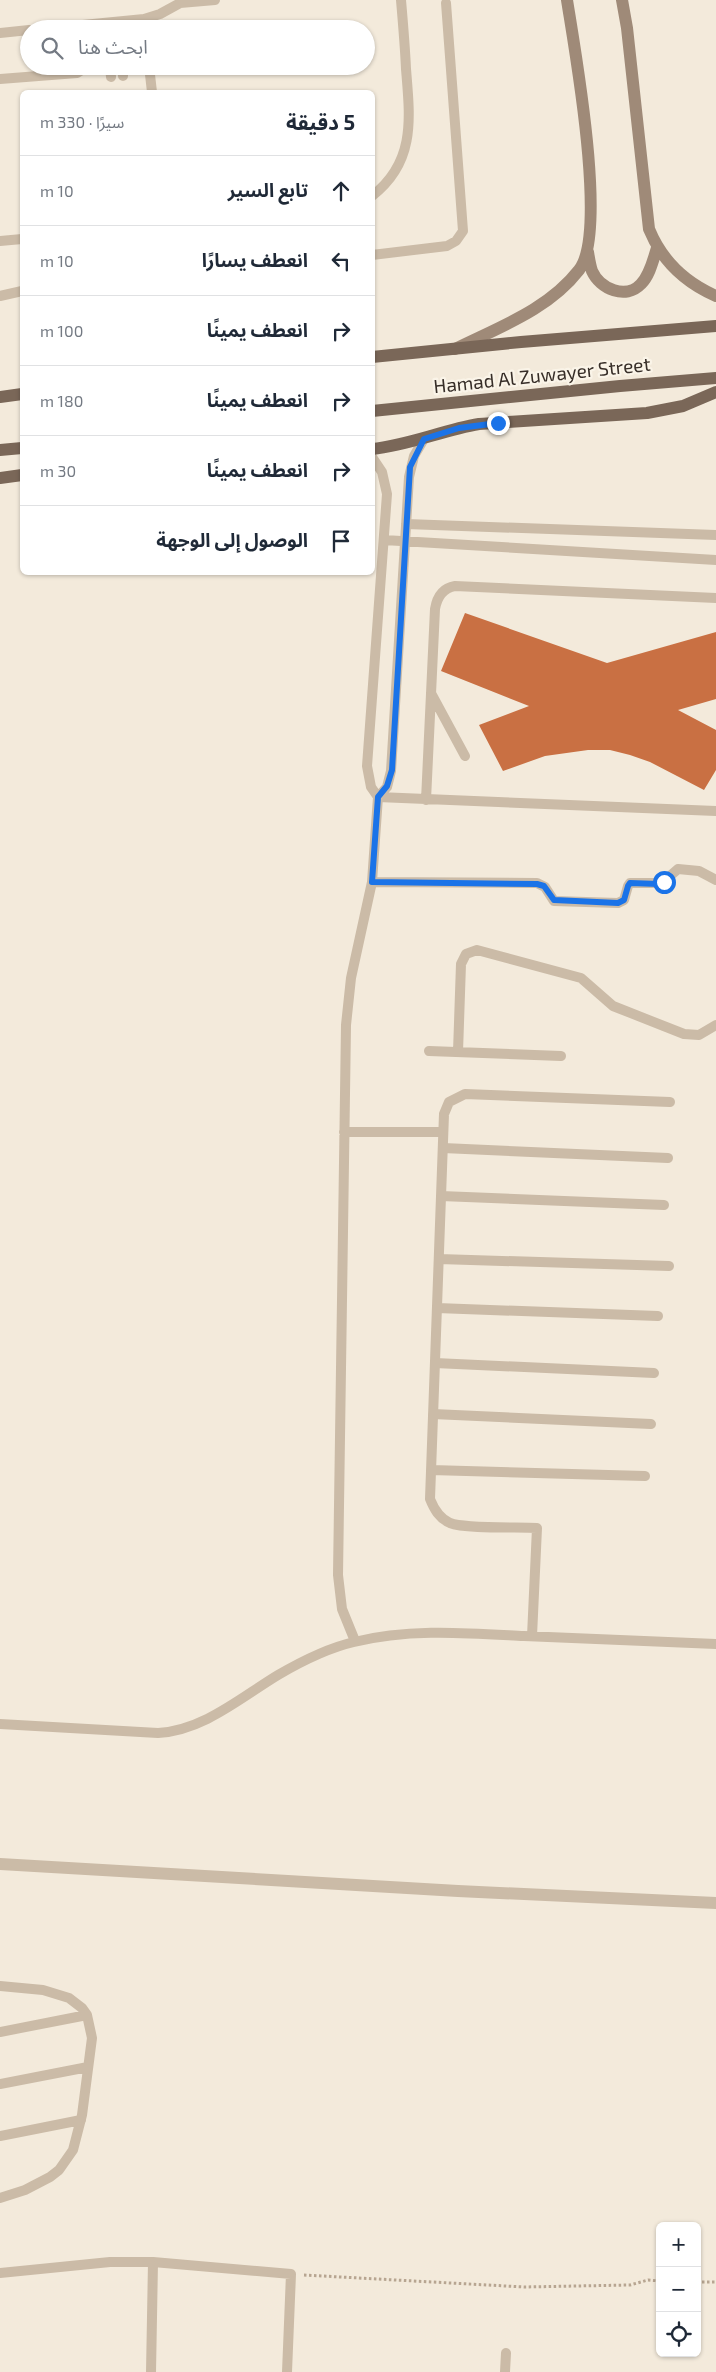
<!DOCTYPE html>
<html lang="ar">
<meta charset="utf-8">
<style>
:root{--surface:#fff;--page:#f6f6f7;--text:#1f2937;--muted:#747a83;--line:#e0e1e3}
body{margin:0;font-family:"Exo 2","Noto Sans Arabic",sans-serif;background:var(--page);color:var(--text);direction:rtl}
.controls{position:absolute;right:15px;bottom:15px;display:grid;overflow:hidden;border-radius:8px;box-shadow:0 1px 4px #0004}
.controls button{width:45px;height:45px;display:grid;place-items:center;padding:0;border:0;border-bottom:1px solid var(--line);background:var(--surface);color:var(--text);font:25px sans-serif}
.stop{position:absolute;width:15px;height:15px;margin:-11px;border:4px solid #1a73e8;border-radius:50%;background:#fff}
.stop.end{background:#1a73e8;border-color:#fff;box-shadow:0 1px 5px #0008}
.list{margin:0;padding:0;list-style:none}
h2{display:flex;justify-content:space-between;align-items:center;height:65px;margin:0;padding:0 20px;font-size:21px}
h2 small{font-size:16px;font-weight:400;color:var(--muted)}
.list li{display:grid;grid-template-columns:32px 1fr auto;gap:15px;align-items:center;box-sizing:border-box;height:70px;padding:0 20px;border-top:1px solid var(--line)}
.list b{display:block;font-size:19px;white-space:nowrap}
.list em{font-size:16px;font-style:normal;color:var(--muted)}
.icon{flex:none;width:28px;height:28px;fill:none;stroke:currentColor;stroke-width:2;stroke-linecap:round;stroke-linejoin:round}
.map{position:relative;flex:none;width:716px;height:2372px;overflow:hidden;direction:ltr}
.search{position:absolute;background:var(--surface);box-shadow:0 1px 4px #0004;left:20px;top:20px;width:355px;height:55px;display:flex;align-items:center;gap:12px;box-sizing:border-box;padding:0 18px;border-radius:28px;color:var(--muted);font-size:19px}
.panel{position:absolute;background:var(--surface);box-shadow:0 1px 4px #0004;left:20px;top:90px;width:355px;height:485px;border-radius:8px;direction:rtl}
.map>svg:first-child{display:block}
</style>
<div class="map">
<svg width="716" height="2372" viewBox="0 0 716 2372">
<rect width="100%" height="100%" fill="#f3eadb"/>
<!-- building -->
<path fill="#c97043" d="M465,613L607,663L716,632V699L678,710L716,730V770L704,790L650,762L630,755L610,750H588L545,756L503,771L479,725L529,706L441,671Z"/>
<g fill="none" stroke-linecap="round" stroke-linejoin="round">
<!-- path -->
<path stroke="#b7a591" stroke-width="3" stroke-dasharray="2.5 2.5" stroke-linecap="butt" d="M304,2275L524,2287L630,2285L648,2280L660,2281
M697,2282H716"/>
<!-- lane -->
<path stroke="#cbbba7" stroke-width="10" d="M42,29L144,19L160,14L180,3L215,0
M0,33L29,30
M110,66L111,77
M123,66V76
M149,66L152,92
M0,79L77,73L88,66
M372,196C416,162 410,118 406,69C405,46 403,23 401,0
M0,241L22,239
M372,255L447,246L456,241L463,231L446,3
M0,296L22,291
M406,524L716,535
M384,540L716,560
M431,693L465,756
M378,797L387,787L391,771L409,477L414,456L424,439
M378,797L716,811
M426,800L435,609C437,597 443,588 455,586L716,598
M372,882L537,883L545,887L554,901L618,903L624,900L628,886L630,883H662L678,869L699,871L716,880
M429,1051L561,1056
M458,1052L461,964L466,954L477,950L581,978L613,1006L684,1034L699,1035L716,1025
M344,1132H443
M443,1148L668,1158
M441,1196L664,1205
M439,1259L669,1266
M437,1308L658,1316
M435,1363L654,1373
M433,1414L651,1424
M431,1470L645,1476
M532,1636L537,1528C518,1527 465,1529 450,1523C439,1518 434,1509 430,1499L444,1114L449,1102L465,1094L670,1102
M355,1641L342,1609L338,1575L346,1025L351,978L372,882L378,797L371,787L367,766L387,494L382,472L372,457
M0,1724L158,1733C204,1730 240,1698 278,1675C302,1661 328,1648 354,1642C409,1628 468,1633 524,1636C588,1639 652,1641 716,1644
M0,1986L43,1990L69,1998L82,2008L87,2015L92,2038L82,2115L73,2150L59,2170L50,2177L25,2190L0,2198
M0,2032L87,2015
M0,2084L88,2067
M0,2136L81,2120
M0,2273L110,2262H153L291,2274L287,2372
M151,2372L153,2262
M505,2372L506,2353"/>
<!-- street -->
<path stroke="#cbbba7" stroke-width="12" d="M0,1864L458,1891L716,1903"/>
<!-- secondary -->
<path stroke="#9f8a78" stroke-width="12" d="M622,0L627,28L649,229C662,261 684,282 716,296
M588,252C589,258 590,265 592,271C600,289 626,300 641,284C650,275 653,260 657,248
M455,349C499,327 548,310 579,270C608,233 575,51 567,0"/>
<!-- primary -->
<path stroke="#7a6758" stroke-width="12" d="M372,357L521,342L716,326
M0,397L22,394
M372,411L620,386L716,378
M372,449C409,445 443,430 479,424L647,413L683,406L716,392
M0,450L22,448
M0,478L22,475"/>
</g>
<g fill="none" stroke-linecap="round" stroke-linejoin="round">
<!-- route -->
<path stroke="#1a73e8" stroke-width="6" d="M498,423L459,428L424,439L410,467L392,770L387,786L378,797L372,882L537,884L544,886L554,900L618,903L624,900L628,886L630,883L659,884L664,882"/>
</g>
<g text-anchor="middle" stroke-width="4.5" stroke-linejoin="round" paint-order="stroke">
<!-- street labels -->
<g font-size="19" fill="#372e28" stroke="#faf4e8">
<text transform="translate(542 375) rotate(-6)" y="7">Hamad Al Zuwayer Street</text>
</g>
</g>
</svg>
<div class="controls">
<button>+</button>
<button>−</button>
<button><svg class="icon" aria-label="locate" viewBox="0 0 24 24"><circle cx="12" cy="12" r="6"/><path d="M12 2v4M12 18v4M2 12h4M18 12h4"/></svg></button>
</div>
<div class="stop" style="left:664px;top:882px"></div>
<div class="stop end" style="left:498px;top:423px"></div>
<div class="search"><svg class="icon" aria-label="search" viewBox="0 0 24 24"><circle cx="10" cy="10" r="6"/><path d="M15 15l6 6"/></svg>ابحث هنا</div>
<section class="panel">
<h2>5 دقيقة<small>سيرًا · 330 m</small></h2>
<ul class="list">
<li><svg class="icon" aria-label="ahead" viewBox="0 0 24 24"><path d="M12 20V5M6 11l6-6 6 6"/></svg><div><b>تابع السير</b></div><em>10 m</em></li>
<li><svg class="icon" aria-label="left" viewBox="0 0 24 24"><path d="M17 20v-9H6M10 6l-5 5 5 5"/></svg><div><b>انعطف يسارًا</b></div><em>10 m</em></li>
<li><svg class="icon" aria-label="right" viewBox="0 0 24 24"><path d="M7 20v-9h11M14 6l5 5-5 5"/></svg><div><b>انعطف يمينًا</b></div><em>100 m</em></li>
<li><svg class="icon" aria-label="right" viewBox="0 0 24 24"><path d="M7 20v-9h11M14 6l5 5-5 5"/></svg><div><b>انعطف يمينًا</b></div><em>180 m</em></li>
<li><svg class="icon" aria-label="right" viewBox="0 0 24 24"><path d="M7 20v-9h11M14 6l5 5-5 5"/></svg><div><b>انعطف يمينًا</b></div><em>30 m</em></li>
<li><svg class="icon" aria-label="arrive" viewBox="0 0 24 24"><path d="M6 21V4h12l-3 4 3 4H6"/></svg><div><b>الوصول إلى الوجهة</b></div></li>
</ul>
</section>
</div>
